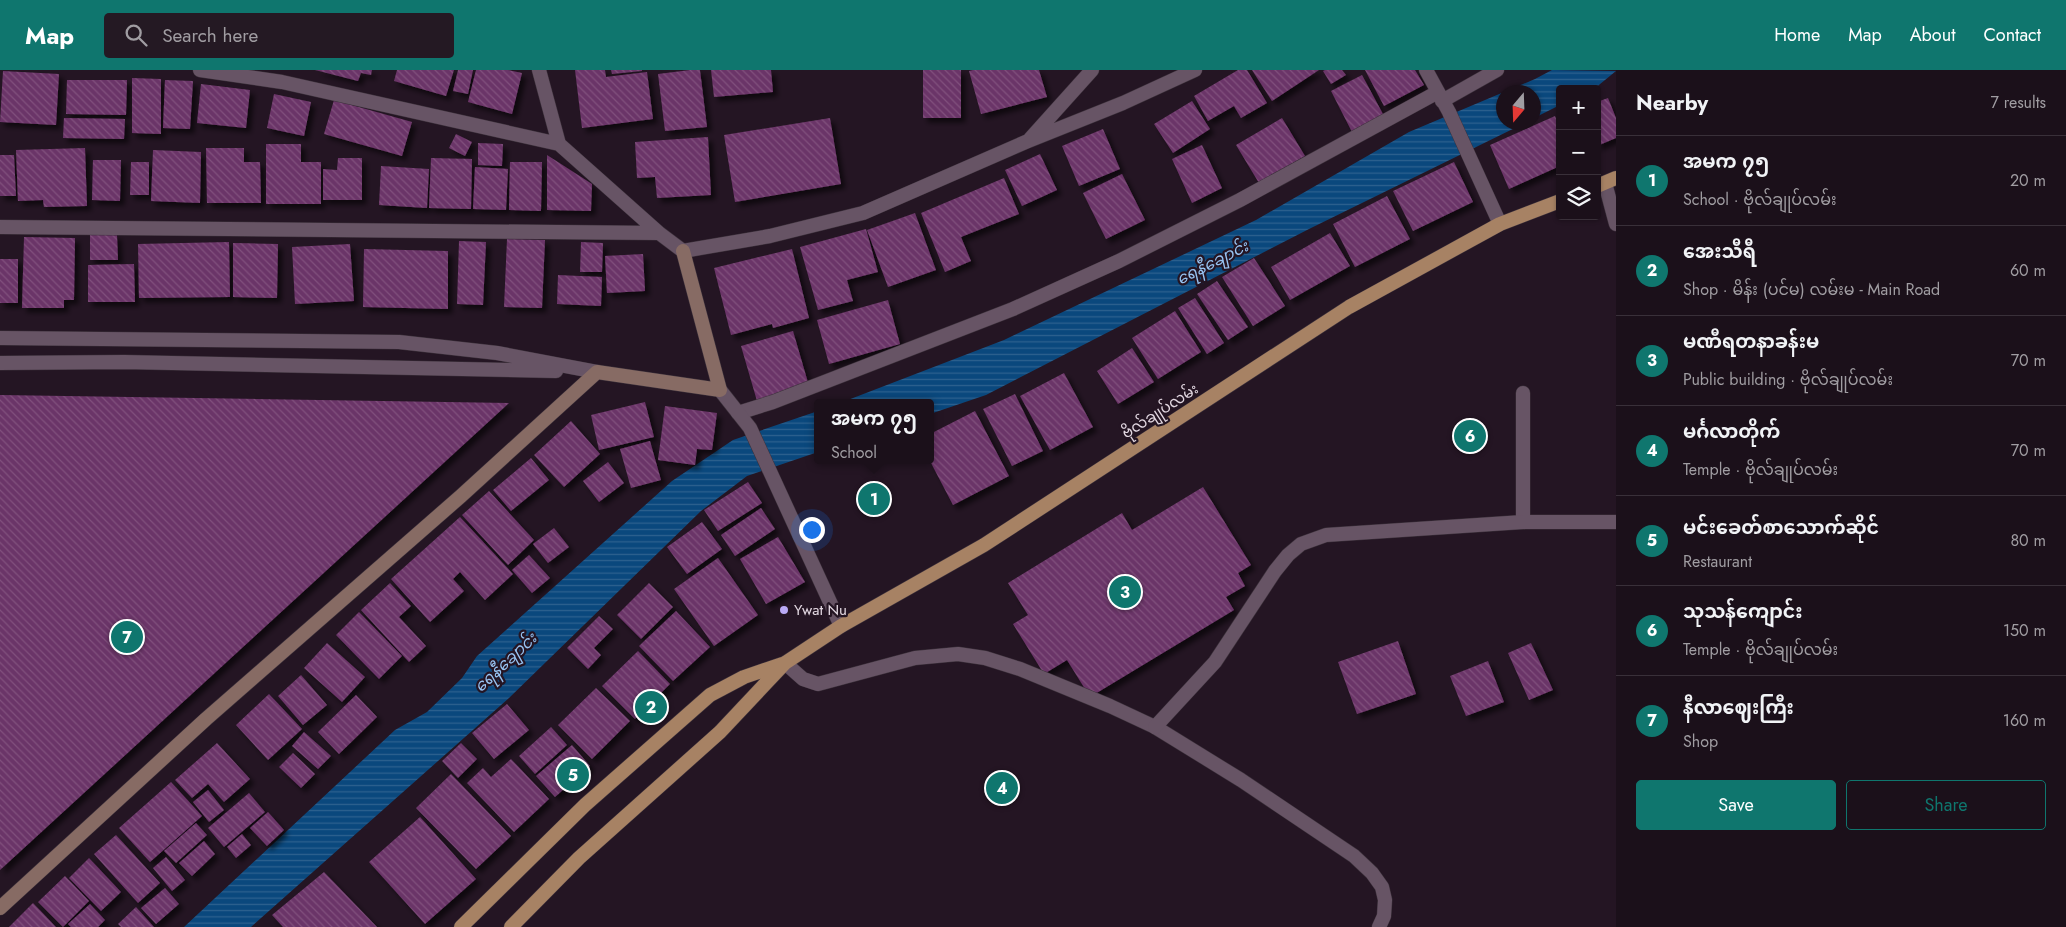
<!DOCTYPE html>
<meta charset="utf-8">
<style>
:root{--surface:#1b101a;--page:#241923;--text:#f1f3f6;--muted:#a09da2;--line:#393039;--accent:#0f766e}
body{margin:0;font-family:Jost,"Noto Sans Myanmar",sans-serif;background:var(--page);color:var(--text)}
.controls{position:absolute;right:15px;top:15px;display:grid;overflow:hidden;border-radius:5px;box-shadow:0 1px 4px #0004}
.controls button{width:45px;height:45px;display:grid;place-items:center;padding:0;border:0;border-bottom:1px solid var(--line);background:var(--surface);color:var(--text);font:25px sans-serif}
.compass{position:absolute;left:1496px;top:15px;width:45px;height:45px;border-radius:50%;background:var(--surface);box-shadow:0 1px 4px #0004;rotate:199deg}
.you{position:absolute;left:811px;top:459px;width:18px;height:18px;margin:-12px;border:4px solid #fff;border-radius:50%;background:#1a73e8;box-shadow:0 0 0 8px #1a73e833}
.badge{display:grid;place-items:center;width:32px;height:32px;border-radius:50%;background:var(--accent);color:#fff;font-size:16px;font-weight:700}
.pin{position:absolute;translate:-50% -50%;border:2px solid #fff;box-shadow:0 1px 5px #0006}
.popup{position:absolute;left:814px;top:329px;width:120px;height:65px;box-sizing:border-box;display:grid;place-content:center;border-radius:5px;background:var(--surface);filter:drop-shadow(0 1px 4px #0005);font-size:16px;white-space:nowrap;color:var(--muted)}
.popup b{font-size:19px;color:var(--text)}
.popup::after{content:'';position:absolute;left:50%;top:100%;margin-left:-10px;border:10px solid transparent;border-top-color:var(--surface)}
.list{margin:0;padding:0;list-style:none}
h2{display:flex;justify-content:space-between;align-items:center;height:65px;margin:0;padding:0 20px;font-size:21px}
h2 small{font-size:16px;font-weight:400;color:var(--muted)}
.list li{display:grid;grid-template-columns:32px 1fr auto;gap:15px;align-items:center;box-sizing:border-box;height:90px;padding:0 20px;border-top:1px solid var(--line)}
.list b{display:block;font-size:19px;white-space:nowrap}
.list p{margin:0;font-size:16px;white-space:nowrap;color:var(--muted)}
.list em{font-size:16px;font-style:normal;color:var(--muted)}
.actions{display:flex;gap:10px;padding:15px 20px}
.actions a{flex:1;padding:11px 0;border:1px solid var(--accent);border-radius:5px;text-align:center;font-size:18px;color:var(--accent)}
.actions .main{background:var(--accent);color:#fff}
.icon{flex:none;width:28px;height:28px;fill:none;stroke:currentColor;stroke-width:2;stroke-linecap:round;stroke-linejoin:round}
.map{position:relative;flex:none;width:1616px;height:857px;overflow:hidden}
header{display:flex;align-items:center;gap:30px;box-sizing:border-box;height:70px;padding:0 25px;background:var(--accent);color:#fff}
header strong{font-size:24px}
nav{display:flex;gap:28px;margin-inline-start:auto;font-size:18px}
.search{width:350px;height:45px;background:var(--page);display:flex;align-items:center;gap:12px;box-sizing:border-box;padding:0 18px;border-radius:5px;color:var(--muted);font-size:19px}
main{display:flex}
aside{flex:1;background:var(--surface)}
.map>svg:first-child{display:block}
</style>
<header>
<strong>Map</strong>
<div class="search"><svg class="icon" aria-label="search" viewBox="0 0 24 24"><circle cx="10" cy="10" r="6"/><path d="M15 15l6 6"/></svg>Search here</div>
<nav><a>Home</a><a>Map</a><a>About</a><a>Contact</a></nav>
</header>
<main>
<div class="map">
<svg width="1616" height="857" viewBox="0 0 1616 857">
<defs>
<pattern id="water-rules" width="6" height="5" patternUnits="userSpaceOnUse" patternTransform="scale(1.25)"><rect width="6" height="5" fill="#0a487d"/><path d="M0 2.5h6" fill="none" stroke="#2e628f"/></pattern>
<pattern id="building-back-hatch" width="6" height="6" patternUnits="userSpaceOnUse" patternTransform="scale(1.25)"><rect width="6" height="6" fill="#6b3468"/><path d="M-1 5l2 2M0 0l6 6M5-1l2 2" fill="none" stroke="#80517d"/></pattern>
<filter id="shadow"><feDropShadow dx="4.5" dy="4.5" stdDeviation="2.5" flood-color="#0009"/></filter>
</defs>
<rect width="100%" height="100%" fill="#241523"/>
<!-- water -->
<path fill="url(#water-rules)" d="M1552,0L1616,1L1594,19H1560V35L1534,48V22H1504V52L1525,53L1309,159L986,325L930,344V333H840L1004,270L1256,150L1409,62L1535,9Z
M818,341V382L747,406L701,441L509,628L251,857H184L395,660L427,642L462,608L477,586L672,411L733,370Z"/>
<!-- building -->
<path fill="url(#building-back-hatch)" filter="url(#shadow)" d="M315,0H372L371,5L361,3L358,11Z
M397,0H454L446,26L394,11Z
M458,0H473L468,24L453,21Z
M476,0H508L522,3L512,44L468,32Z
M575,0H605L606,7L647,2L653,49L582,58Z
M611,0H642V1L612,4Z
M690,0H700L707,57L665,61L658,4Z
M711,0H771L773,22L714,27Z
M923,0H961V48H923Z
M973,0H1039L1047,27L981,44L969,1Z
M1238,0H1247L1267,33L1241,48L1234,36L1208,51L1194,26Z
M1252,0H1319L1272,31Z
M1325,0H1342L1346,5L1331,14L1323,1Z
M1365,0H1415L1424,15L1384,36Z
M3,1L59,4L56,55L0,52Z
M1362,5L1384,46L1352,62L1331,21Z
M132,8L161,9V64L132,63Z
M67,10H127L126,45L66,44Z
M165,10L193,11L190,59L163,58Z
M201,14L250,20L246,58L197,53Z
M274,24L311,32L304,66L267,58Z
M1608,28L1616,48V68L1597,76V32Z
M334,30L412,52L402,86L324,64Z
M1192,31L1210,59L1173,83L1154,54Z
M1555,46L1560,57V96L1509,119L1490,75Z
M64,48L125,49L124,69L63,68Z
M830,48L841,114L735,132L724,65Z
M1282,48L1305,86L1259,113L1236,75Z
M1103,59L1120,99L1079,116L1062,76Z
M456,64L472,72L465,86L449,78Z
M708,67L711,125L657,128L655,107L637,108L635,72Z
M478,73L503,74L502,96L478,95Z
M266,74H301V92H321V134H266Z
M1202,75L1222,118L1192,133L1172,89Z
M85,78L87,136L44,137L43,130L18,131L16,80Z
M206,78H244V92H260L261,133H207Z
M153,80L201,82L200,133L151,131Z
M1040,84L1057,120L1022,136L1005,100Z
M0,85H14L16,126H0Z
M547,85L592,114L591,141L547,140Z
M338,88H362V130H323V99L337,100Z
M431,88L472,89L471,139L429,138Z
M93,90H121L120,131L92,130Z
M131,92H149V125H130Z
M510,92H542L541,141L509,140Z
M1454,92L1473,132L1413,161L1393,121Z
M381,96L429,99L427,138L379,135Z
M475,97L508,99L506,140L473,139Z
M1122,104L1145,150L1106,169L1083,123Z
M1004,108L1019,144L961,167L971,191L945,202L921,143Z
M1387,126L1410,169L1355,197L1333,154Z
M915,143L936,200L888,217L867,160Z
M866,159L878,202L847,210L853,231L818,240L800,177Z
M1330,163L1350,196L1290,230L1271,197Z
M90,165H117L118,190H90Z
M24,167L75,168L74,230H64V238H22Z
M507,169L545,170L542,238L504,237Z
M459,171L486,172L483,235L457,234Z
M229,172L230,227L139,228L138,174Z
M581,172L603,173L602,202H580Z
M233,173L278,174L277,228L233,227Z
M350,174L354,231L295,234L292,177Z
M364,179L448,181V239L363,237Z
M792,179L809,248L773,258L772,254L731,265L714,198Z
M643,184L645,221L607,223L605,186Z
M1254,188L1285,236L1253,256L1222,207Z
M0,189H18V233H0Z
M134,194L135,232H88V195Z
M558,205L602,207L601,236L557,234Z
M1217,211L1248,257L1228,270L1197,224Z
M1195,228L1224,273L1207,284L1178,238Z
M888,230L900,274L829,294L817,250Z
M1175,241L1201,282L1158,309L1132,268Z
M793,261L809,316L757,331L741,276Z
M1132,278L1154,312L1118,334L1097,301Z
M1064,303L1093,357L1050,380L1020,326Z
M1015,324L1043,381L1012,396L983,339Z
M0,325L509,333L0,800Z
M645,332L654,367L599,380L591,345Z
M665,336L717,343L712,380L697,379L695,395L658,390Z
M975,341L1009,406L953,435L930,391V364Z
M571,351L600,384L564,417L534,385Z
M650,371L661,410L631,418L620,379Z
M531,388L549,410L511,441L493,420Z
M608,392L624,413L599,432L583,411Z
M748,412L762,433L718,461L704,440Z
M1203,417L1251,495L1238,503L1245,516L1226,527L1234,540L1090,627L1067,590L1044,604L1013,554L1028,545L1008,513L1122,443L1132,460Z
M489,421L534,470L508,495L462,445Z
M761,438L775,459L735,486L721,465Z
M460,447L513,504L485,530L460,502L453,509L464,521L430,552L391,509Z
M702,452L722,479L687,504L667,477Z
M554,458L569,477L548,493L533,474Z
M778,467L805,512L766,534L740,489Z
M529,485L550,508L532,523L512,500Z
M718,488L758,545L714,576L674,519Z
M390,513L411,536L399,547L426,576L409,592L361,540Z
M649,513L673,537L641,569L617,545Z
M676,541L710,577L673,611L639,576Z
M359,542L402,586L379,609L336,565Z
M599,546L613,559L594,578L601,585L588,599L567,578Z
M1398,571L1416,624L1357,644L1338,592Z
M327,573L365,607L342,632L304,598Z
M1531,573L1553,620L1529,630L1508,583Z
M638,581L670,614L635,649L602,616Z
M1488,591L1504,632L1466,646L1450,606Z
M301,605L327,635L303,655L278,626Z
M596,618L630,651L592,689L558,655Z
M269,624L302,659L268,690L236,655Z
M356,625L377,647L339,684L318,662Z
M507,634L529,660L494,689L472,663Z
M551,657L567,675L535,704L519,686Z
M304,662L331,686L318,699L292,676Z
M217,673L250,709L224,732L208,714L192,728L175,710Z
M461,673L477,689L458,708L442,691Z
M572,675L590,696L555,727L536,706Z
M293,683L315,704L301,718L279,697Z
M511,689L549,729L514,762L467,713L483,698L491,707Z
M451,704L511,766L476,799L416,738Z
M171,712L202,746L150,792L119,758Z
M208,720L224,740L209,752L193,732Z
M249,723L265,742L224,777L208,758Z
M268,742L284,760L267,776L250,758Z
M420,747L476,809L425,854L369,792Z
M196,753L207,765L176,793L164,781Z
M242,764L251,775L236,788L227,777Z
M116,765L160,813L138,833L94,784Z
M204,771L215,784L192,806L179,793Z
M166,787L185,810L172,821L153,798Z
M89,788L121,822L101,841L69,808Z
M324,802L377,857H283L272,845Z
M65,806L89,831L63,857L38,832Z
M165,818L179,834L156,854L141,838Z
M33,833L56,857H9Z
M90,834L105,850L98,857H71L68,854Z
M136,837L154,857H121L118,854Z"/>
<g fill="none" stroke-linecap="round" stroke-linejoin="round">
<!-- service casing -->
<g stroke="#3c313b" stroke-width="15">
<path id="service" d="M1523,323V452
M785,593L803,609L818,614L915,588L958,584L985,588L1020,599L1110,636L1155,657L1241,710L1354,786L1372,803L1382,817L1385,830L1384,846L1379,857"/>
</g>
<!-- minor casing -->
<g stroke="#3c313b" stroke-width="15">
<path id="minor" d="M200,0L282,12L559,74
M539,0L559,74L659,163L683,181L770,166L863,143L1028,71L1123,33L1195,0
M1426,0L1449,42L1500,154
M1442,31L1497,0
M1030,69L1092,0
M1605,113L1616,154
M0,157L659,163
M738,343L773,332L1013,239L1119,191L1240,130L1438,22
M1155,657L1215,592L1275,501L1288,485L1301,474L1326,465L1523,452H1616"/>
</g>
<!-- tertiary casing -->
<g stroke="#3c313b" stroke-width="15">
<path id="tertiary" d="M0,268L399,272L497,283L597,302
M0,293L124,292L556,301
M720,320L750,358L841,556"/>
</g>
<!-- secondary casing -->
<g stroke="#3c313b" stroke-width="15">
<path id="secondary" d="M0,838L206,649L461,426L597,302L720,320L683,181"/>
</g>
<!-- primary casing -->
<g stroke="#3c313b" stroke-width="15">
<path id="primary" d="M1597,116L1616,108
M461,857L585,735L710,625L744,607L782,594
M511,857L579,788L720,662L785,593L841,556L984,475L1349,237L1500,154L1560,131"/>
</g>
<!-- service -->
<use href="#service" stroke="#675465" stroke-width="14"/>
<!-- minor -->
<use href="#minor" stroke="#675465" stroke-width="14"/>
<!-- tertiary -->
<use href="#tertiary" stroke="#675465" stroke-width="14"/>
<!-- secondary -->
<use href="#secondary" stroke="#876b64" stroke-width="14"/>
<!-- primary -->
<use href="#primary" stroke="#a78264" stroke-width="14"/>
</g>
<!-- markers -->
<circle fill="#baaaf6" stroke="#241523" stroke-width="2" cx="784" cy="540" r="5"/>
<g text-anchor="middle" stroke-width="4.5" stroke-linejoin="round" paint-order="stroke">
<!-- street labels -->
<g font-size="15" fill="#e3d8e2" stroke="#241523">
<text transform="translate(1160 341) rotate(-33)" y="5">ဗိုလ်‌ချုပ်‌လမ်း</text>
</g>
<!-- poi labels -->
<g font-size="15" fill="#e3d8e2" stroke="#241523" text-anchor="start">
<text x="794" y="545">Ywat Nu</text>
</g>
<!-- water labels -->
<g font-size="16" font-style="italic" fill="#97c3f2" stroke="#241523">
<text transform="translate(1212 192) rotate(-27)" y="6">ရေနီချောင်း</text>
<text transform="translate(505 592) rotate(-43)" y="6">ရေနီချောင်း</text>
</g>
</g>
</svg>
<div class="controls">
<button>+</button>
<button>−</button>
<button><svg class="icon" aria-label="layers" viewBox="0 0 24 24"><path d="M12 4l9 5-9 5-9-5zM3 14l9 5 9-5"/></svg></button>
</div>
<svg class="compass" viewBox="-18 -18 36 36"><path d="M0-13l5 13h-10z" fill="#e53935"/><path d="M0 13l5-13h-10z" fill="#a09da2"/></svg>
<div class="you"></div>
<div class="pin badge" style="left:874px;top:429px">1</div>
<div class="popup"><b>အမက ၇၅</b>School</div>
<div class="pin badge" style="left:651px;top:637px">2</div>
<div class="pin badge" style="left:1125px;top:522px">3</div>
<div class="pin badge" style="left:1002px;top:718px">4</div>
<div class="pin badge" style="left:573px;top:705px">5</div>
<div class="pin badge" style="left:1470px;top:366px">6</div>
<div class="pin badge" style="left:127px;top:567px">7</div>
</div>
<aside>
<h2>Nearby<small>7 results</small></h2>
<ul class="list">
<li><span class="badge">1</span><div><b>အမက ၇၅</b><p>School · ဗိုလ်‌ချုပ်‌လမ်း</p></div><em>20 m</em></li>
<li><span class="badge">2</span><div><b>အေးသီရီ</b><p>Shop · မိန်း (ပင်မ) လမ်းမ - Main Road</p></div><em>60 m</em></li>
<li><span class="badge">3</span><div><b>မဏီရတနာခန်းမ</b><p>Public building · ဗိုလ်‌ချုပ်‌လမ်း</p></div><em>70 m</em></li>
<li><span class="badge">4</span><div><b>မင်္ဂလာတိုက်</b><p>Temple · ဗိုလ်‌ချုပ်‌လမ်း</p></div><em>70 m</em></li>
<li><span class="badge">5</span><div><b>မင်းခေတ်စာသောက်ဆိုင်</b><p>Restaurant</p></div><em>80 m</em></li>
<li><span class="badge">6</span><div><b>သုသန်ကျောင်း</b><p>Temple · ဗိုလ်‌ချုပ်‌လမ်း</p></div><em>150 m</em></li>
<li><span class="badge">7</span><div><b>နီလာ‌ဈေးကြီး</b><p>Shop</p></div><em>160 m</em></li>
</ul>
<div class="actions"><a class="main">Save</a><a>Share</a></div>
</aside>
</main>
